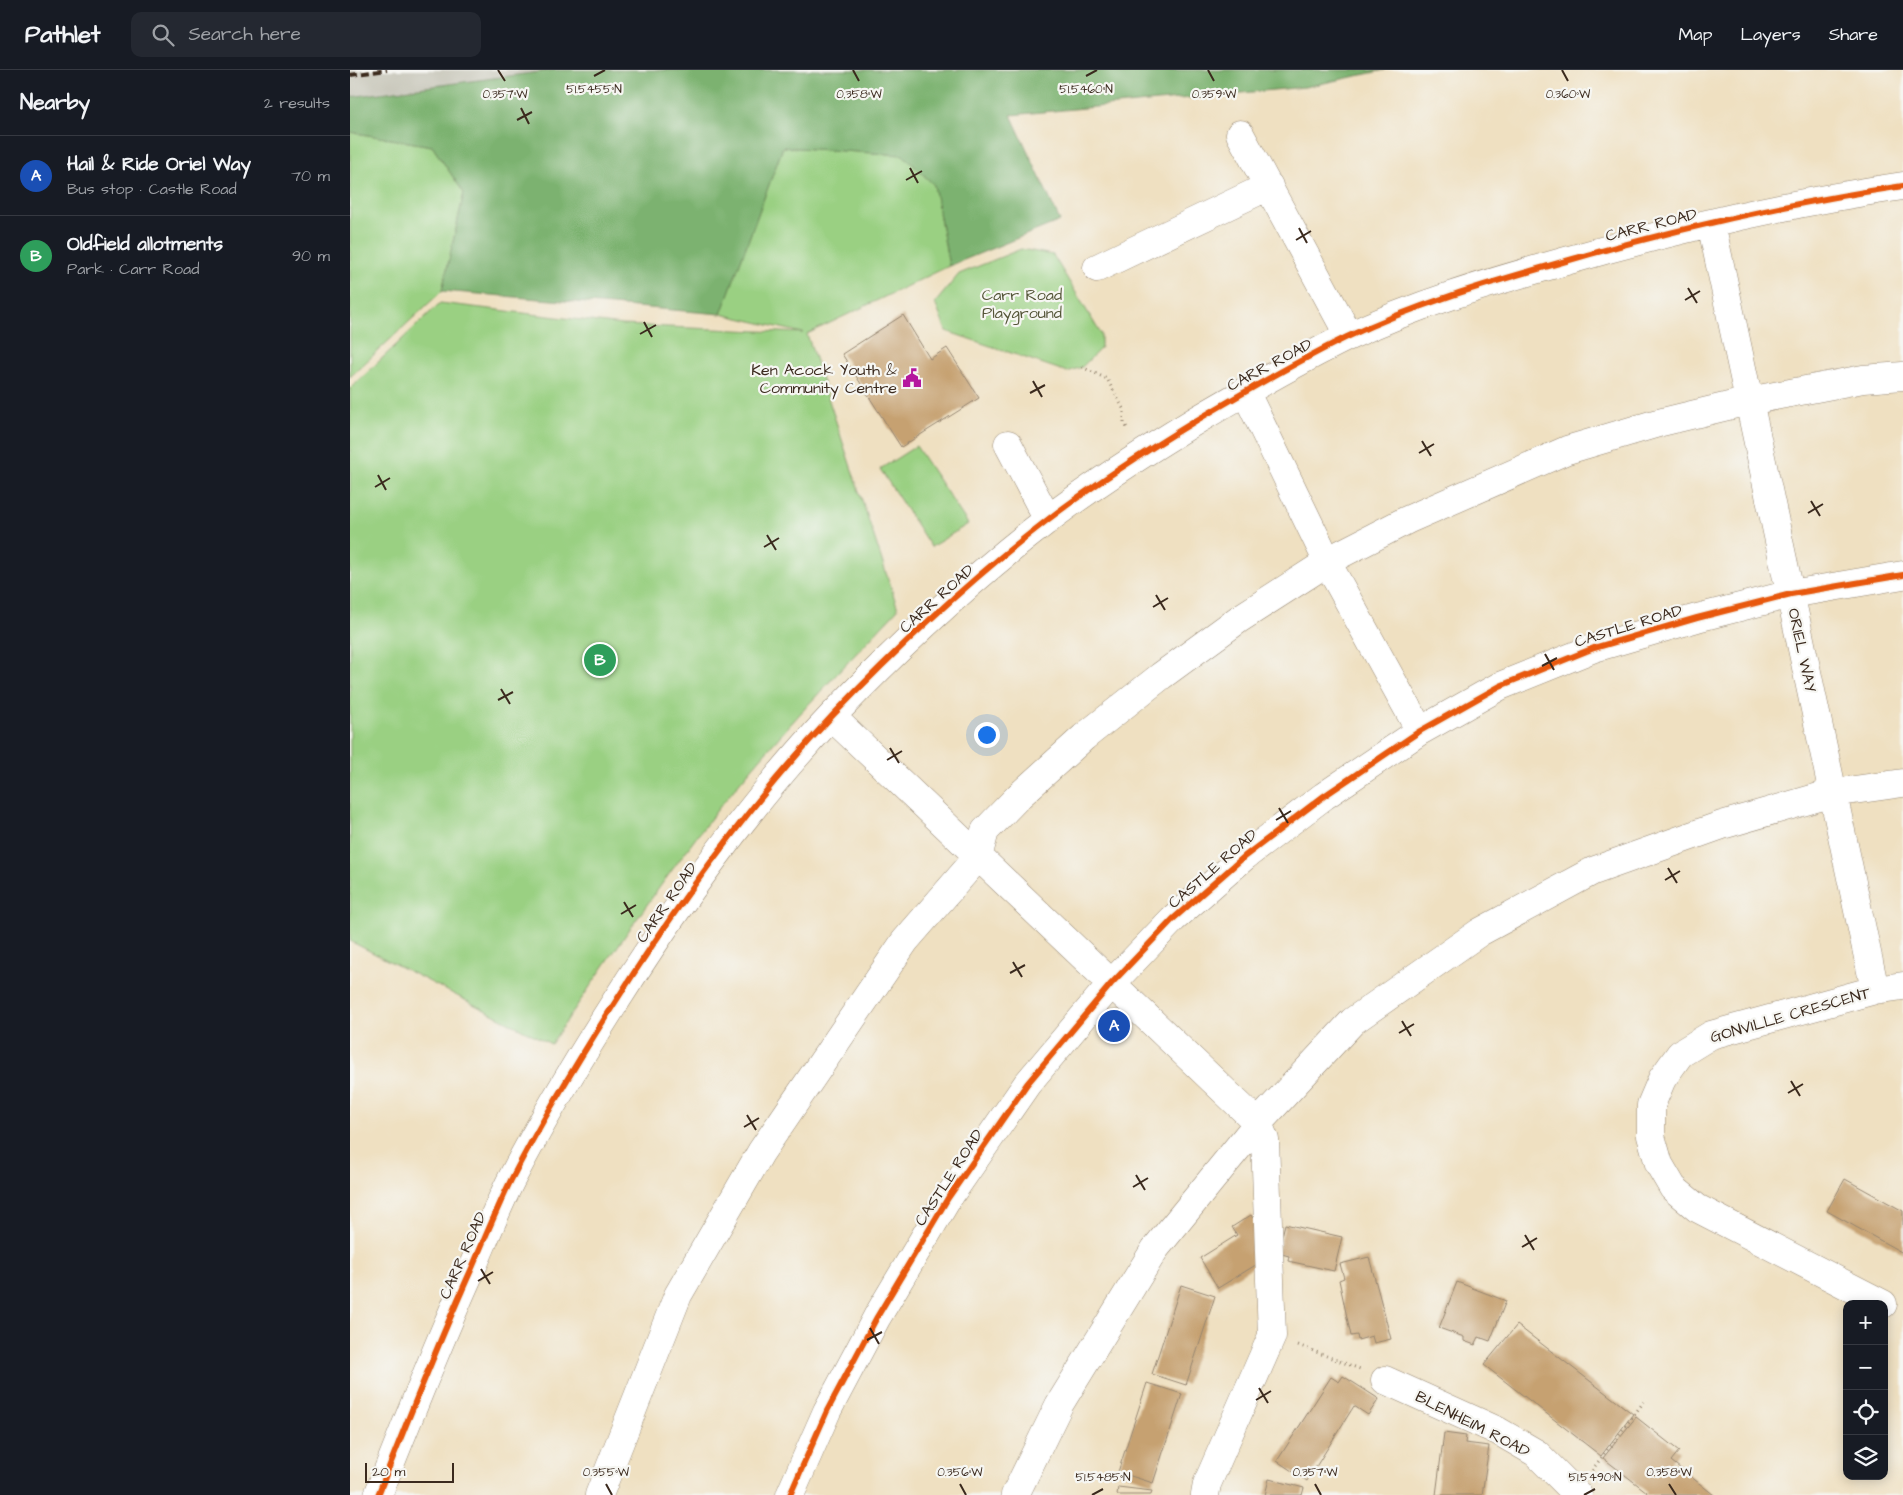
<!DOCTYPE html>
<meta charset="utf-8">
<style>
:root{--surface:#171b24;--page:#242831;--text:#f1f3f6;--muted:#9ea1a6;--line:#363941;--accent:#d690ce}
body{margin:0;font-family:"Architects Daughter",sans-serif;background:var(--page);color:var(--text)}
.controls{position:absolute;right:15px;bottom:15px;display:grid;overflow:hidden;border-radius:10px;box-shadow:0 2px 12px #0003}
.controls button{width:45px;height:45px;display:grid;place-items:center;padding:0;border:0;border-bottom:1px solid var(--line);background:var(--surface);color:var(--text);font:25px sans-serif}
.scale{position:absolute;left:15px;bottom:12px;width:89px;box-sizing:border-box;padding-left:5px;border:2px solid #3b2a1e;border-top:0;font-size:14px;line-height:18px;white-space:nowrap;color:#3b2a1e;-webkit-text-stroke:4px #f6f6f2;paint-order:stroke}
.you{position:absolute;left:636px;top:664px;width:18px;height:18px;margin:-12px;border:4px solid #fff;border-radius:50%;background:#1a73e8;box-shadow:0 0 0 8px #1a73e833}
.badge{display:grid;place-items:center;width:32px;height:32px;border-radius:50%;background:var(--accent);color:#fff;font-size:16px;font-weight:700}
.pin{position:absolute;translate:-50% -50%;border:2px solid #fff;box-shadow:0 1px 5px #0006}
.list{margin:0;padding:0;list-style:none}
h2{display:flex;justify-content:space-between;align-items:center;height:65px;margin:0;padding:0 20px;font-size:21px}
h2 small{font-size:16px;font-weight:400;color:var(--muted)}
.list li{display:grid;grid-template-columns:32px 1fr auto;gap:15px;align-items:center;box-sizing:border-box;height:80px;padding:0 20px;border-top:1px solid var(--line)}
.list b{display:block;font-size:19px;white-space:nowrap}
.list p{margin:0;font-size:16px;white-space:nowrap;color:var(--muted)}
.list em{font-size:16px;font-style:normal;color:var(--muted)}
.icon{flex:none;width:28px;height:28px;fill:none;stroke:currentColor;stroke-width:2;stroke-linecap:round;stroke-linejoin:round}
.map{position:relative;flex:none;width:1553px;height:1425px;overflow:hidden}
header{display:flex;align-items:center;gap:30px;box-sizing:border-box;height:70px;padding:0 25px;background:var(--surface);border-bottom:1px solid var(--line)}
header strong{font-size:24px}
nav{display:flex;gap:28px;margin-inline-start:auto;font-size:18px}
.search{width:350px;height:45px;background:var(--page);display:flex;align-items:center;gap:12px;box-sizing:border-box;padding:0 18px;border-radius:10px;color:var(--muted);font-size:19px}
main{display:flex}
aside{flex:1;background:var(--surface)}
.map>svg:first-child{display:block}
</style>
<header>
<strong>Pathlet</strong>
<div class="search"><svg class="icon" aria-label="search" viewBox="0 0 24 24"><circle cx="10" cy="10" r="6"/><path d="M15 15l6 6"/></svg>Search here</div>
<nav><a>Map</a><a>Layers</a><a>Share</a></nav>
</header>
<main>
<aside>
<h2>Nearby<small>2 results</small></h2>
<ul class="list">
<li><span class="badge" style="background:#1a4fb4">A</span><div><b>Hail &amp; Ride Oriel Way</b><p>Bus stop · Castle Road</p></div><em>70 m</em></li>
<li><span class="badge" style="background:#2e9e5b">B</span><div><b>Oldfield allotments</b><p>Park · Carr Road</p></div><em>90 m</em></li>
</ul>
</aside>
<div class="map">
<svg width="1553" height="1425" viewBox="0 0 1553 1425">
<rect width="100%" height="100%" fill="#f6f6f2"/>
<filter id="ink" filterUnits="userSpaceOnUse"><feTurbulence type="fractalNoise" baseFrequency=".02" numOctaves="2"/><feDisplacementMap in="SourceGraphic" scale="10" xChannelSelector="R" yChannelSelector="G"/><feConvolveMatrix kernelMatrix="1 2 1 2 8 2 1 2 1" color-interpolation-filters="sRGB"/></filter>
<filter id="wash" filterUnits="userSpaceOnUse"><feTurbulence type="fractalNoise" baseFrequency=".0096" numOctaves="4" result="noise"/><feDisplacementMap in="SourceGraphic" scale="20" xChannelSelector="R" yChannelSelector="G"/><feGaussianBlur stdDeviation="1.12" result="paint"/><feColorMatrix in="noise" values="0 0 0 0 0 0 0 0 0 0 0 0 0 0 0 0 0 1.4 0 .05"/><feComposite in="paint" operator="in"/></filter>
<g filter="url(#wash)">
<rect width="100%" height="100%" fill="#efe0c1"/>
<!-- industrial -->
<path fill="#c6c5b8" d="M0,0H205L0,27Z"/>
<!-- green -->
<path fill="#9ad082" stroke="#6a7d50" d="M0,62L82,76L114,123L92,221L0,307Z
M433,77L553,85L584,115L599,196L457,264L548,539C487,604 424,669 368,739C309,815 255,894 201,974L0,871V319L90,233L273,255L453,263L371,244Z
M671,179L703,185L751,264V278L732,297L717,302L596,261L585,233L609,204Z
M566,376L618,454L581,477L530,399Z"/>
<!-- forest -->
<path fill="#7bb270" stroke="#5b6e47" d="M205,0H1035L955,17L661,45L710,151L599,196L584,115L553,85L433,77L371,244L92,221L114,123L82,76L0,62V27Z"/>
<g id="blocks">
<!-- building -->
<path fill="#c6a171" d="M553,245L580,289L597,278L629,328L551,377L492,284Z
M1495,1109L1553,1141V1183L1477,1141Z
M901,1145L914,1166L909,1193L868,1218L850,1188L887,1165L882,1157Z
M935,1154L992,1167L984,1201L938,1191L939,1186L928,1183Z
M1019,1187L1041,1269L1024,1273L1022,1266L1008,1270L1007,1265L1001,1266L989,1210L994,1208L990,1194Z
M1107,1212L1156,1231L1140,1271L1129,1267L1125,1275L1114,1271V1267L1089,1258Z
M831,1215L865,1226L836,1315L802,1304Z
M1167,1255L1283,1344L1251,1386L1134,1295Z
M993,1306L1029,1329L1018,1345L1004,1336L957,1411L927,1391L981,1307L989,1312Z
M797,1313L832,1324L803,1413L768,1402Z
M1286,1347L1329,1381L1321,1391L1364,1425H1295L1297,1422L1253,1388Z
M1094,1363L1116,1366L1115,1373L1139,1376L1132,1425H1086Z
M919,1409L954,1418L952,1425H915Z
M768,1417L802,1421L801,1425H767Z"/>
</g>
</g>
<g filter="url(#ink)">
<use href="#blocks" fill-opacity="0" stroke="#958570" stroke-width="1"/>
<g fill="none" stroke-linecap="round" stroke-linejoin="round">
<!-- minor casing -->
<g stroke="#958570" stroke-width="29">
<path id="minor" d="M890,64L999,266
M1361,153L1525,920
M747,198L919,116
M895,321L984,505L1070,661
M658,374L698,450
M482,647L908,1053L915,1070L922,1266L857,1414L855,1425
M1533,1234L1347,1138L1323,1118L1309,1094L1301,1066V1035L1312,1009L1330,984L1361,965L1525,920L1553,916
M1035,1310L1148,1361L1186,1383L1228,1425
M28,1425C58,1349 88,1273 122,1198C135,1168 147,1138 161,1110C192,1050 227,992 264,934C328,833 400,733 483,645C549,576 621,509 696,451C744,414 796,381 847,350C896,321 946,292 997,267C1064,235 1138,213 1209,193C1322,160 1437,133 1553,116
M249,1425L328,1225L411,1082L555,871L628,787L635,761L669,726L734,667L811,606L889,549L987,486L1057,450L1217,380L1308,353L1399,331L1513,309L1553,306
M440,1425L477,1341L527,1247L598,1128L677,1014L761,914L823,849L895,786L974,726L1070,661L1150,616L1244,578L1347,548L1441,524L1553,505
M665,1425L709,1335L805,1179L908,1053L1003,951L1130,862L1243,801L1372,755L1483,723L1553,713"/>
</g>
<!-- path -->
<path stroke="#958570" stroke-width="3" stroke-dasharray="1 4" stroke-linecap="butt" d="M732,297L757,309L774,340V353L778,359
M948,1275L1010,1299
M1242,1400L1296,1329"/>
<!-- minor -->
<use href="#minor" stroke="#fff" stroke-width="28"/>
<!-- rail -->
<path stroke="#3b2a1e" stroke-width="4" stroke-dasharray="8 4" stroke-linecap="butt" d="M0,5L37,0"/>
<!-- cycleway casing -->
<g stroke="#f6f6f2" stroke-width="9">
<path id="cycleway" d="M28,1425C58,1349 88,1273 122,1198C135,1168 147,1138 161,1110C192,1050 227,992 264,934C328,833 400,733 483,645C549,576 621,509 696,451C744,414 796,381 847,350C896,321 946,292 997,267C1064,235 1138,213 1209,193C1322,160 1437,133 1553,116
M440,1425L477,1341L527,1247L598,1128L677,1014L761,914L823,849L895,786L974,726L1070,661L1150,616L1244,578L1347,548L1441,524L1553,505"/>
</g>
<!-- cycleway -->
<use href="#cycleway" stroke="#e8590c" stroke-width="6"/>
</g>
</g>
<!-- ticks -->
<path fill="none" stroke="#3b2a1e" stroke-width="2" d="M148,0L155,11M503,0L509,11M858,0L864,11M1212,0L1218,11M244,6L255,0M736,6L747,0M171,38L179,54M167,50L182,42M560,98L568,113M556,110L572,101M949,158L957,173M946,170L961,161M1338,218L1347,233M1335,230L1350,221M294,252L302,267M290,264L306,255M683,311L692,327M680,323L695,315M1072,371L1081,386M1069,383L1084,374M28,405L36,420M25,417L40,408M1461,431L1470,446M1458,443L1473,434M417,465L426,480M414,477L429,468M806,525L815,540M803,537L818,528M1195,584L1204,600M1192,596L1207,588M151,619L160,634M148,630L163,622M540,678L549,693M537,690L552,681M929,738L938,753M926,750L941,741M1318,798L1327,813M1315,810L1330,801M274,832L283,847M271,844L286,835M663,892L672,907M660,903L675,895M1052,951L1061,966M1049,963L1064,954M1441,1011L1450,1026M1438,1023L1453,1014M397,1045L406,1060M394,1057L409,1048M786,1105L795,1120M783,1117L798,1108M1175,1165L1184,1180M1172,1177L1187,1168M131,1199L140,1214M128,1211L143,1202M520,1258L529,1274M517,1270L532,1262M909,1318L918,1333M906,1330L921,1321M256,1414L262,1425M610,1414L616,1425M965,1414L971,1425M1319,1414L1326,1425M742,1425L753,1419M1234,1425L1245,1419"/>
<!-- icons -->
<defs>
<g id="civic-bare" transform="scale(1.5)"><path d="M-.6-6.5H3V-4.5H.6V-3L4-1V1h2V6H-6V1h2V-1L-.6-3ZM-1.2 2.5V6h2.4V2.5Z" fill="#b5179e" stroke="#f6f6f2" stroke-width="2.5" paint-order="stroke"/></g>
</defs>
<g fill-rule="evenodd">
<use href="#civic-bare" x="562" y="308"/>
</g>
<g text-anchor="middle" stroke-width="4.5" stroke-linejoin="round" paint-order="stroke">
<!-- street labels -->
<g font-size="16" fill="#3b2a1e" stroke="#f6f6f2">
<text transform="translate(1301 154) rotate(-14)" y="6">CARR ROAD</text>
<text transform="translate(919 294) rotate(-28)" y="6">CARR ROAD</text>
<text transform="translate(586 528) rotate(-42)" y="6">CARR ROAD</text>
<text transform="translate(1278 555) rotate(-17)" y="6">CASTLE ROAD</text>
<text transform="translate(1453 580) rotate(78)" y="6">ORIEL WAY</text>
<text transform="translate(862 798) rotate(-41)" y="6">CASTLE ROAD</text>
<text transform="translate(316 832) rotate(-55)" y="6">CARR ROAD</text>
<text transform="translate(1440 944) rotate(-16)" y="6">GONVILLE CRESCENT</text>
<text transform="translate(598 1107) rotate(-57)" y="6">CASTLE ROAD</text>
<text transform="translate(112 1185) rotate(-66)" y="6">CARR ROAD</text>
<text transform="translate(1123 1353) rotate(27)" y="6">BLENHEIM ROAD</text>
</g>
<!-- park labels -->
<g font-size="16" fill="#535437" stroke="#f6f6f2">
<text x="672" y="230">Carr Road<tspan x="672" dy="18">Playground</tspan></text>
</g>
<!-- poi labels -->
<g font-size="16" fill="#3b2a1e" stroke="#f6f6f2" text-anchor="end">
<text x="547" y="305">Ken Acock Youth &amp;<tspan x="547" dy="18">Community Centre</tspan></text>
</g>
</g>
<g font-size="12" text-anchor="middle" fill="#3b2a1e" stroke="#f6f6f2" stroke-width="4.5" stroke-linejoin="round" paint-order="stroke">
<text x="244" y="23">51.5455°N</text>
<text x="736" y="23">51.5460°N</text>
<text x="509" y="28">0.358°W</text>
<text x="864" y="28">0.359°W</text>
<text x="155" y="28">0.357°W</text>
<text x="1218" y="28">0.360°W</text>
<text x="256" y="1406">0.355°W</text>
<text x="610" y="1406">0.356°W</text>
<text x="965" y="1406">0.357°W</text>
<text x="1319" y="1406">0.358°W</text>
<text x="753" y="1411">51.5485°N</text>
<text x="1245" y="1411">51.5490°N</text>
</g>
</svg>
<div class="controls">
<button>+</button>
<button>−</button>
<button><svg class="icon" aria-label="locate" viewBox="0 0 24 24"><circle cx="12" cy="12" r="6"/><path d="M12 2v4M12 18v4M2 12h4M18 12h4"/></svg></button>
<button><svg class="icon" aria-label="layers" viewBox="0 0 24 24"><path d="M12 4l9 5-9 5-9-5zM3 14l9 5 9-5"/></svg></button>
</div>
<div class="scale">20 m</div>
<div class="you"></div>
<div class="pin badge" style="left:764px;top:956px;background:#1a4fb4">A</div>
<div class="pin badge" style="left:250px;top:590px;background:#2e9e5b">B</div>
</div>
</main>
